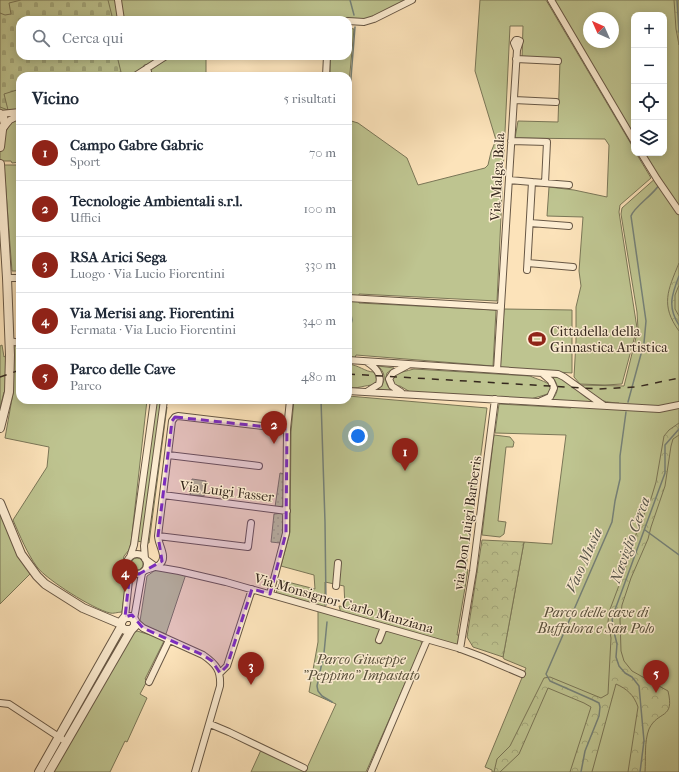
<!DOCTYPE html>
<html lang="it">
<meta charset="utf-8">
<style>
:root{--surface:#fff;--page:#f6f6f7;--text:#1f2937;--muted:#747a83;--line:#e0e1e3;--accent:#8f2418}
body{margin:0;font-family:"IM FELL French Canon",serif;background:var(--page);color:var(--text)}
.controls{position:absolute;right:12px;top:12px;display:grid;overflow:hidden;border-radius:8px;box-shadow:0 2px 10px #0003}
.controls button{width:36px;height:36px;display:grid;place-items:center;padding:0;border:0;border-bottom:1px solid var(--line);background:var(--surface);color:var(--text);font:20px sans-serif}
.compass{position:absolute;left:583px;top:12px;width:36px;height:36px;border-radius:50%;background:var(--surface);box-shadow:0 2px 10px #0003;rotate:315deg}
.you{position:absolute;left:358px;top:436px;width:14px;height:14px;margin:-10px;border:3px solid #fff;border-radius:50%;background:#1a73e8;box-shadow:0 0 0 6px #1a73e833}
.badge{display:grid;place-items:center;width:26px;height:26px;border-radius:50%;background:var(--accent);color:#fff;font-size:13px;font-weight:700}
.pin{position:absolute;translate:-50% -33px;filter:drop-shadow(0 1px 2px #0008)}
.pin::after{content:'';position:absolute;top:21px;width:14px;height:12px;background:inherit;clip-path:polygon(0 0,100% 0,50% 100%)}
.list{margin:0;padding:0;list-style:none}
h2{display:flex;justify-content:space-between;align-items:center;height:52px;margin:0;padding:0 16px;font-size:17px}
h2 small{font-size:13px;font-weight:400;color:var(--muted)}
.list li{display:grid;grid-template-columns:26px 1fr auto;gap:12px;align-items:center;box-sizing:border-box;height:56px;padding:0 16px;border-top:1px solid var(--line)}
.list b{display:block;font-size:15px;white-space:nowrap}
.list p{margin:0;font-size:13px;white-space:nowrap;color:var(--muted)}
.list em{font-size:13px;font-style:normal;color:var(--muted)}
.icon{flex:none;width:22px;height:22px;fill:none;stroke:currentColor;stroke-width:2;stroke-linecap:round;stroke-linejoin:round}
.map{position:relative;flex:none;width:679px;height:772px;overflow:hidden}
.search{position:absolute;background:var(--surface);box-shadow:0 2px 10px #0003;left:16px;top:16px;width:336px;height:44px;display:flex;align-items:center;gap:10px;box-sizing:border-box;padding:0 14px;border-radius:12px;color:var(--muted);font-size:15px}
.panel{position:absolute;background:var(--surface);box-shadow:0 2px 10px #0003;left:16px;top:72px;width:336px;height:332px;border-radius:12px}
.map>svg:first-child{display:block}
</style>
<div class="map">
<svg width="679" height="772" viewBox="0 0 679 772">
<defs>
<pattern id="forest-crowns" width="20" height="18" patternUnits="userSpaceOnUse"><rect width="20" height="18" fill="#bec490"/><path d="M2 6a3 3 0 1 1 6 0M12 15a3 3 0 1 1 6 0" fill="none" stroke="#a4a87c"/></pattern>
<pattern id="cemetery-stones" width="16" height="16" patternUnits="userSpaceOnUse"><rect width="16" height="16" fill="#bec490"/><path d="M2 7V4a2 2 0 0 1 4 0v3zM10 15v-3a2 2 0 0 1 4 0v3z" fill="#a4a87c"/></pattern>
<pattern id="garden-dots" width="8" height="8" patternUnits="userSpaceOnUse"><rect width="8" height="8" fill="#bec490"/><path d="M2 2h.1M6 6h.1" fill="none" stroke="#a4a87c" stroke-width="1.8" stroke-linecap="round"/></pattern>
</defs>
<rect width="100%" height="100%" fill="#fce3ba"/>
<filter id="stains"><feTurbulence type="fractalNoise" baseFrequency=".005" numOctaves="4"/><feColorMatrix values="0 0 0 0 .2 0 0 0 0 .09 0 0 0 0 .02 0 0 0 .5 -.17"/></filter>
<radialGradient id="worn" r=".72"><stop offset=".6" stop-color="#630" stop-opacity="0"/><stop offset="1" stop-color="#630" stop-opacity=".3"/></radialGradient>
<!-- green -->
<path fill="#bec490" stroke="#7a7657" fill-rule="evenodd" d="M0,0H409L364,20L272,17L260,20H20V56H206V76H20V162L12,163L11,161H0Z
M480,0H546L634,149V153H636L651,178L620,205L619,212L637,328L622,384L605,385L580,384L574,377L576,341V307L581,286L579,271L583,217L547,216L549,187L574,190L607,197L609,145L605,139L515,138L518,121L558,122L560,61L522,59L523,26H510L497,301L359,294V303L496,310L493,366L356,355L355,358H348V120L358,123L407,158L418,185L485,168L488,165L491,152L496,140L475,71Z
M553,0H679V772H492V770L485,767L526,668L504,659L503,657L524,542L552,544L566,435L495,433L499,404L571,408L572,406L617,409L619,403C598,402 596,398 580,385L624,386L638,329L637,312L621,214L622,208L657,177L643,153H664V15H634V138ZM589,18H613V42H589Z
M348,28L354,29L348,94V76H330V56H348Z
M4,165H20V271H12Z
M504,309L572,310V373L500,368Z
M10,342L20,344V400H147L131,543L129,550L124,556L123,561L126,581L122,612C118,612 113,614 110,613C93,609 47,580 37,567C27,553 20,536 13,520L47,467L49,447L5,438L13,393L4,392L0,408V346L2,345L4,357L8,354Z
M348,364C359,365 365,372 374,372L378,375L377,381L374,385C365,385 357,389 348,388Z
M378,366L394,368L387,373C385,381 386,385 392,392L376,390C386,384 387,374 378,366Z
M414,369L530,376C536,379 546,381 551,386V392C545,396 535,397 528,400L412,393L400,386H395L392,379L393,376C399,372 407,371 414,369Z
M554,377C566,376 575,389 584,396C588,399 592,401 595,403L550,401C558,395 560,386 553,378Z
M348,393V396L487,408L466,568L468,570L457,635H459L458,644L455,645L341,613L339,606L345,607L344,586L325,582V607L276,593L280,580L315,589L314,575L281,566L290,532L291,432L294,400H348Z
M156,400H162L142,542L137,541Z
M165,406L167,407L149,543H146Z
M494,435L510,437L514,442L513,447H506L498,521L506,522L504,534L500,537L482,535Z
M192,479L206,481L204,496L190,495Z
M0,512L31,573L0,604Z
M131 564a6 6 0 1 1 12 0a6 6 0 1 1-12 0Z
M159,570L186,574L166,634L143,625L140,621L147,576L154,571Z
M318,608L420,638L422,645L366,772H251L261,750L306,770L336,704L309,692L318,642Z
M137,631L164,639V641L145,679L147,681L140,694L147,698L127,742L125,741L110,772H53L131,634Z"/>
<!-- forest -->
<path fill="url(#forest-crowns)" stroke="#7a7657" d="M674,0H679V45L676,29Z
M679,263V285L675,295V309L679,316V331C660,305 668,290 679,263Z
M679,423V435L673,439L671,446L665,486L651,527L648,539L631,578L622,605L620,619L621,651L624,661L632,671L668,691C675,720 658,710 649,729C644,742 646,758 645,772H628L638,707C634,695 627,689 616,684L592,772H570L591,707L584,703L548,688L519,754L500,772H494L497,759L510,746L544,678L550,677L601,698L608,694L611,638L608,622L609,612L624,572L639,525L650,502L656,482L664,436L669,430Z
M482,540L524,542L503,657L473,647L467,637Z"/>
<!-- cemetery -->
<path fill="url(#cemetery-stones)" stroke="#7a7657" d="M21,0H108L113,20H20V56H117L121,72L104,76H20V89L4,94L8,110L0,107V13L5,15L11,14L9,3Z"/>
<!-- garden -->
<path fill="url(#garden-dots)" stroke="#7a7657" d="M280,473L285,474L284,507H275Z
M284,513V533L280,543L271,542L274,514Z"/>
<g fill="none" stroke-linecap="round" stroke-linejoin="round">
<!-- stream -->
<path stroke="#758178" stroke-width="1.5" d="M350,0L354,15
M677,0L679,32
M348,116L355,27
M348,265L349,291
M679,276C672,294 667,307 679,325
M348,325L351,324L352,320L349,304
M321,400L325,522L326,605
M628,402L644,343L646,321L631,216C634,207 653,195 659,185
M645,530L679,555
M327,622L324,653L317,686L318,691L322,696L332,702
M581,772L585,751L599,716L600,707L599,703L593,700L550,681L546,674L612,522L615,501L620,479V456L626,412
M640,772L644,741L639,686L632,677L625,673L619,666L616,657L617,644L613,628L612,618L665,473V445L679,429"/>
<!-- minor casing -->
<g stroke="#675745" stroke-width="8">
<path id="minor" d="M118,0L121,20
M551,0L634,141
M348,21L364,22L374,19L412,0
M516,59L558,61
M147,68L149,76
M135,76L166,56
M326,76L327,56
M514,100L556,102
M0,114L20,112
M4,127L10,120L20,115
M511,141L547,142L545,183
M641,153L657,179L679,211
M509,180L532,182L527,270
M532,182L569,185
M530,223L569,226
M528,263L573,267
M7,278H20
M348,298L501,307
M9,341L20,343
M348,360L558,374L564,377L603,405
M367,362C376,368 382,374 379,384L368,391
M497,370L517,50L520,41L518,40H516L514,43L517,50
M348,391L659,409L679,405
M401,392L392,386L389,379L393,373L408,365
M164,400L144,546L145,559L156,567L179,571L226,582L458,648L482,657L522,674
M541,401L550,397L554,388L551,381L543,374
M168,455L259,466
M163,495L287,511
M158,536L248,547L251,523
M127 564a10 10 0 1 1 20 0a10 10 0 1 1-20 0Z
M130,557L134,545L154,400
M144,571C149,568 156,568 160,564C168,557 158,545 158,536L172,421L175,417L178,416L287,429
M336,586L338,563
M270,594L286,533L287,429L290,400
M125,617L130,571
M134,619L142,573
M135,621L143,628L203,655C216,664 221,670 220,686L195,772
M379,640L384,627
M460,649L473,571L495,399
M220,673L227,666L252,589
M149,682L169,640
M0,703L9,704L62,739
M210,724L229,732L304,768
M371,772L427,640"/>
</g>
<!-- tertiary casing -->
<g stroke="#675745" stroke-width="10">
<path id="tertiary" d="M0,114L3,117L5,124L0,132
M0,147L2,130
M0,164L7,278L10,355L9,392L0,428
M0,503L21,554L37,576L45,584L83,608L121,624
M39,772L121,627
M49,772L131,630L135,626V621L132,617H125L121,622V627L125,630H131"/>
</g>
<!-- minor -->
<use href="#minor" stroke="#fdedd2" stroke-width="6"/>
<!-- tertiary -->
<use href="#tertiary" stroke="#fdedd2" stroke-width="8"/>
<!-- rail -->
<path stroke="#35281e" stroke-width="1.5" stroke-dasharray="7 7" stroke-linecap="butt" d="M348,374L599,389L636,387L679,378
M0,377L20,370"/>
</g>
<!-- marked area -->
<path fill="#7b2cbf" fill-opacity="0.2" stroke="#7b2cbf" stroke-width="3" stroke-dasharray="8 5" stroke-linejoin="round" d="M175,417L287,429L286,533L270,594L252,589L227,666L220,673L212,661L203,655L143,628L132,615L125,617L130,571L139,574L162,561L158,536L172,421Z"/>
<!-- icons -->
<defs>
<g id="stadium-bare" transform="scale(1.38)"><path d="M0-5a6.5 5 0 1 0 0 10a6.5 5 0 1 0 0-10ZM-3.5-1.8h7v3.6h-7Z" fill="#8f2418" stroke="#fdedd2" stroke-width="2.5" paint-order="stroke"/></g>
</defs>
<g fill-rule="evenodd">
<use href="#stadium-bare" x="537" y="339"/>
</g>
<g text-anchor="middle" stroke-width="3" stroke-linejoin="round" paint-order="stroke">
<!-- street labels -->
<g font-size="14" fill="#35281e" stroke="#fdedd2">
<text transform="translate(497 177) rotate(-87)" y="5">Via Malga Bala</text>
<text transform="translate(227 491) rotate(7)" y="5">Via Luigi Fasser</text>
<text transform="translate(467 523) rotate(-82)" y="5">via Don Luigi Barberis</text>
<text transform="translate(344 603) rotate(16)" y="5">Via Monsignor Carlo Manziana</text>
</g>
<!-- poi labels -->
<g font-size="14" fill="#35281e" stroke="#fdedd2" text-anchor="start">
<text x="550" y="336">Cittadella della<tspan x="550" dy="16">Ginnastica Artistica</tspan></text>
</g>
<!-- park labels -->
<g font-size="14" font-style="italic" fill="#574f3a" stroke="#fdedd2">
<text x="596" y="617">Parco delle cave di<tspan x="596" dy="16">Buffalora e San Polo</tspan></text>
<text x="361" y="664">Parco Giuseppe<tspan x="361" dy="16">"Peppino" Impastato</tspan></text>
</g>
<!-- water labels -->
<g font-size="15" font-style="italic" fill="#55554b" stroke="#fdedd2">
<text transform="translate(630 540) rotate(-70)" y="5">Naviglio Cerca</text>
<text transform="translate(584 560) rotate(-66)" y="5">Vaso Musia</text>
</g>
</g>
<rect width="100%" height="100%" filter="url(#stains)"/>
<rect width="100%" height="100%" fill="url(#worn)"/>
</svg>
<div class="controls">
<button>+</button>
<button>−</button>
<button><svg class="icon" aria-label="locate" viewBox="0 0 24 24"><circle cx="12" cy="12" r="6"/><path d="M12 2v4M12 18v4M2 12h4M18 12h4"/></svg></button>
<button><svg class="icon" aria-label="layers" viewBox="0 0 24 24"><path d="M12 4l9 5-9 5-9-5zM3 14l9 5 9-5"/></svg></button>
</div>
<svg class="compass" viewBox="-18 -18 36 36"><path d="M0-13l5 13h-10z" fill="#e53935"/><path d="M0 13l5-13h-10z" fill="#747a83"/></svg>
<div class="you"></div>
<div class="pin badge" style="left:405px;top:471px">1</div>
<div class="pin badge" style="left:274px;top:444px">2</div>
<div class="pin badge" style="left:251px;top:685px">3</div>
<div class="pin badge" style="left:125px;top:592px">4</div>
<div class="pin badge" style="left:656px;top:693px">5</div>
<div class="search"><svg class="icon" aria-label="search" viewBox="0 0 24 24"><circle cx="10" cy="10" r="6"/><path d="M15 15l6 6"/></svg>Cerca qui</div>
<section class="panel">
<h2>Vicino<small>5 risultati</small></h2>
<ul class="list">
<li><span class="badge">1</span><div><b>Campo Gabre Gabric</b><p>Sport</p></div><em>70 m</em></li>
<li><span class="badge">2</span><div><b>Tecnologie Ambientali s.r.l.</b><p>Uffici</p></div><em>100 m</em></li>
<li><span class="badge">3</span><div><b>RSA Arici Sega</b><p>Luogo · Via Lucio Fiorentini</p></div><em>330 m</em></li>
<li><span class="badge">4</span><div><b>Via Merisi ang. Fiorentini</b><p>Fermata · Via Lucio Fiorentini</p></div><em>340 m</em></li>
<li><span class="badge">5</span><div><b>Parco delle Cave</b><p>Parco</p></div><em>480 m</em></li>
</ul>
</section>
</div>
